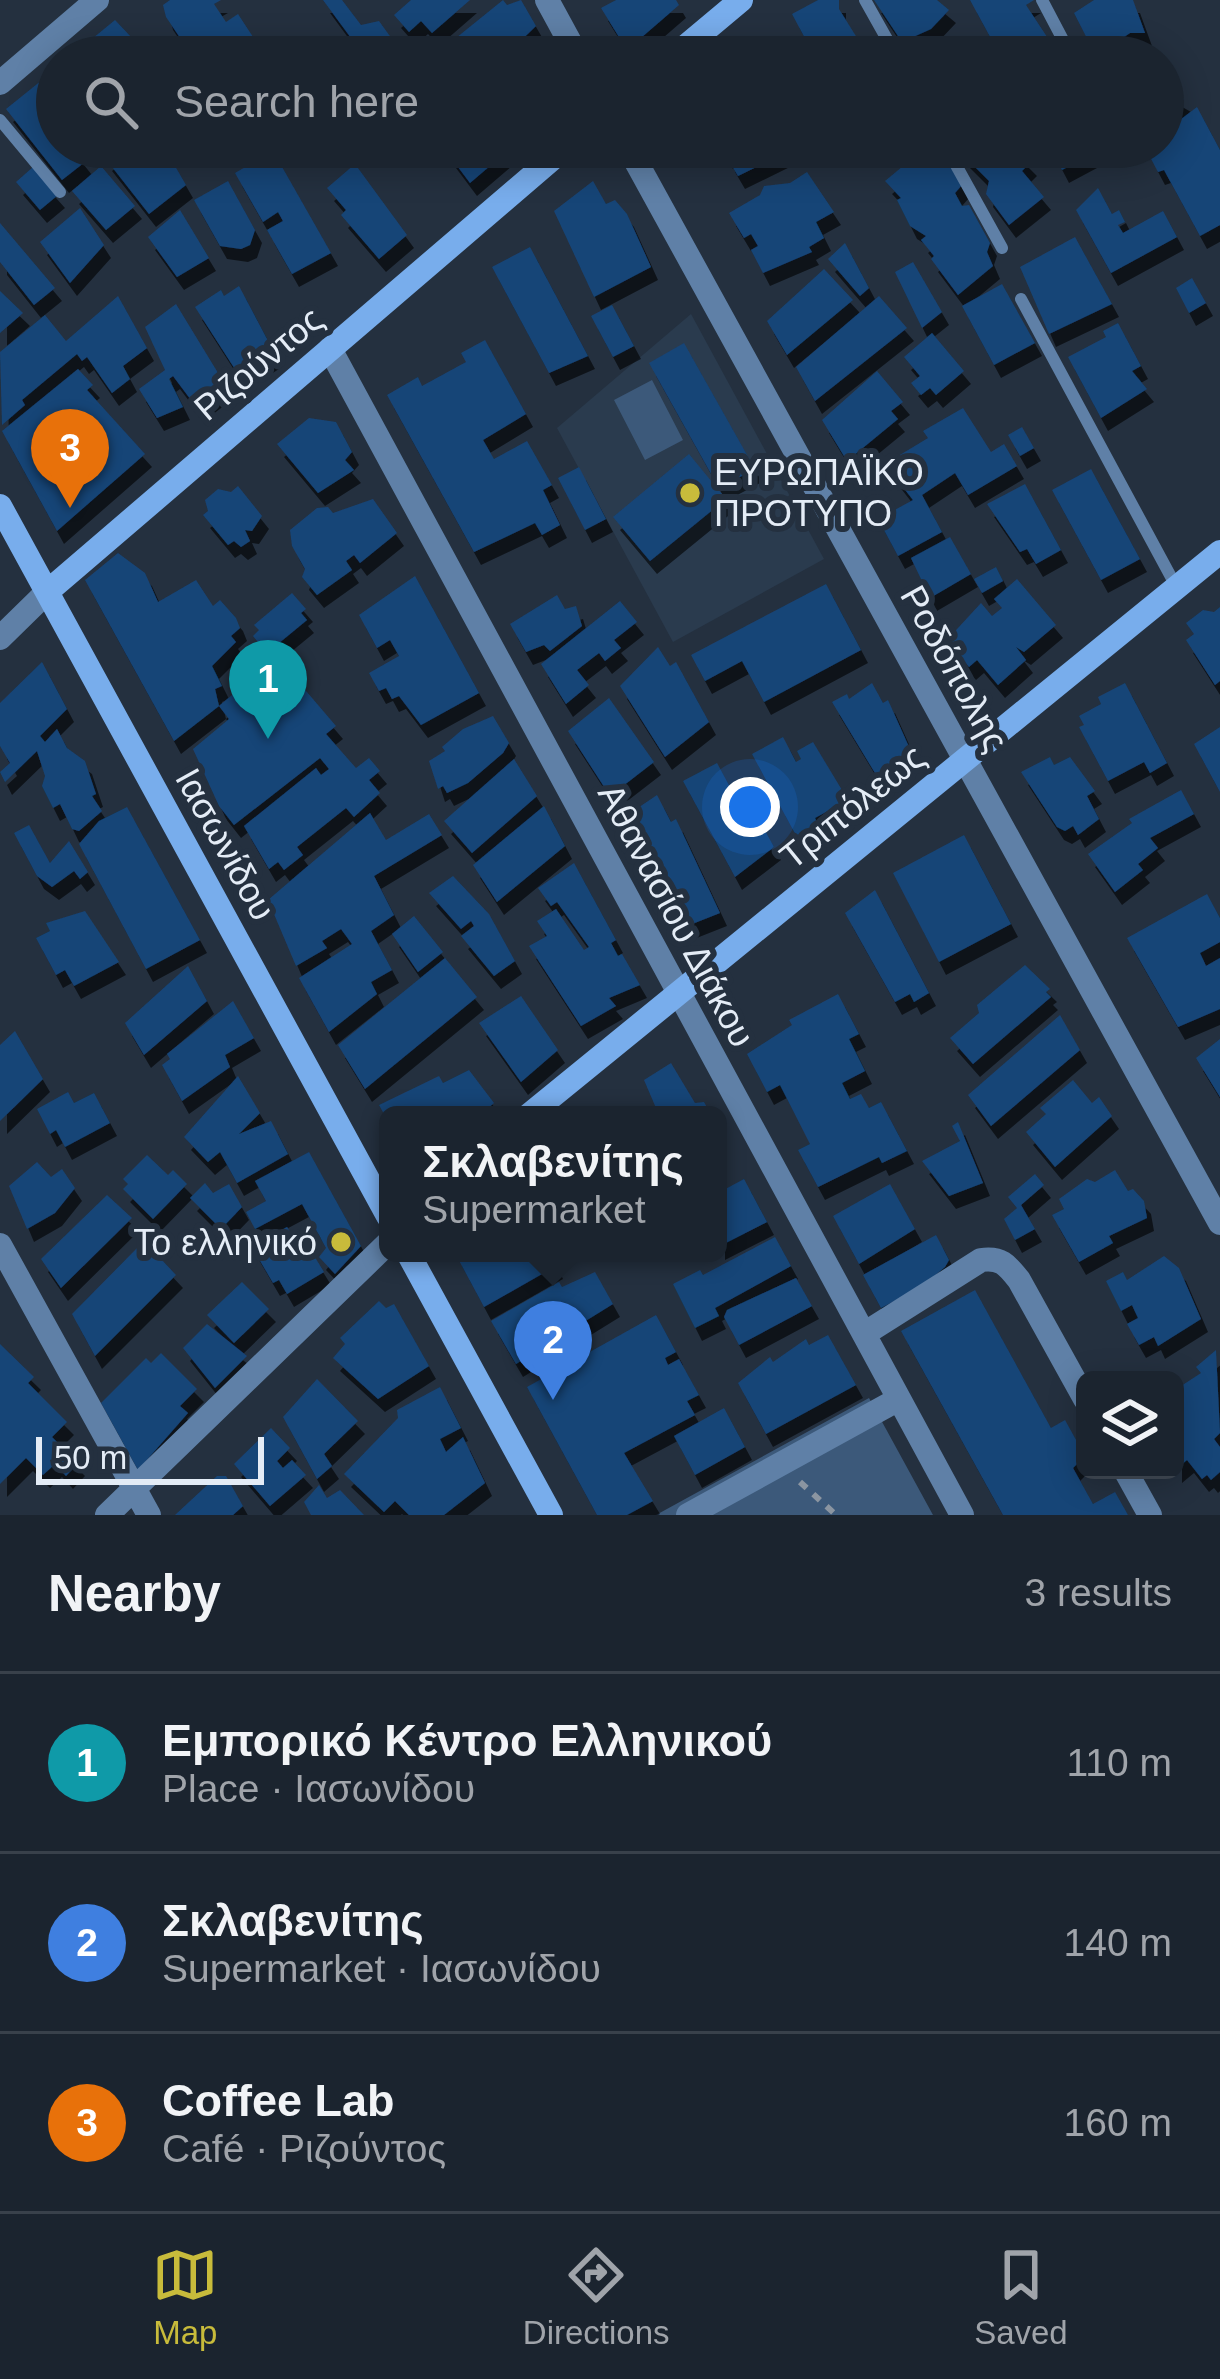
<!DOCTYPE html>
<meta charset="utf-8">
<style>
:root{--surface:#1b242f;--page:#28303b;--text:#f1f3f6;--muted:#a0a4aa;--line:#39414b;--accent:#c8bb3b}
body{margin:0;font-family:Helvetica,sans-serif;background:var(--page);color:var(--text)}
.controls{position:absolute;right:36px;bottom:36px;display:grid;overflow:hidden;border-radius:18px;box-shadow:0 6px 30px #0003}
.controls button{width:108px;height:108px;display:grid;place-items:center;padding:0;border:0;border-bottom:3px solid var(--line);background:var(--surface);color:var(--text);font:60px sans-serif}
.scale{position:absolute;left:36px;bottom:30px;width:228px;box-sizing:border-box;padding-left:12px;border:6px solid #e4ecf6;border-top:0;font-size:33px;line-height:42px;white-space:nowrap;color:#e4ecf6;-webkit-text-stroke:9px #24303f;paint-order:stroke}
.you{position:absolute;left:750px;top:807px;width:42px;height:42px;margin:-30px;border:9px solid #fff;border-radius:50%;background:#1a73e8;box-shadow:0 0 0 18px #1a73e833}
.badge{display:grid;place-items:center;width:78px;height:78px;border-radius:50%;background:var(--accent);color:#fff;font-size:39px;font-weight:700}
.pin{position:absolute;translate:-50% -99px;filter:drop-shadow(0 3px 6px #0008)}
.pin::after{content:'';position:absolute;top:63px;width:42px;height:36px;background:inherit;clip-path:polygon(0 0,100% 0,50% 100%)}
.popup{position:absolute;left:379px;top:1106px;width:348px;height:156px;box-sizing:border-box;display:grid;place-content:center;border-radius:18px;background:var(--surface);filter:drop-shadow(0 3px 9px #0005);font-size:39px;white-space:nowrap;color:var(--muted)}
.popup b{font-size:45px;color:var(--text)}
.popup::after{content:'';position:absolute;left:50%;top:100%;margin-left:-24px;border:24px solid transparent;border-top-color:var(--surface)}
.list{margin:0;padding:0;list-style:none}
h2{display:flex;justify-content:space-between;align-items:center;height:156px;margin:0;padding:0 48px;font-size:51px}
h2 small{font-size:39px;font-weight:400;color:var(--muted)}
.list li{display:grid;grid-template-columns:78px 1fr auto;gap:36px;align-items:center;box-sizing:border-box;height:180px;padding:0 48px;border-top:3px solid var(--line)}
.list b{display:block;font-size:45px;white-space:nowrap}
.list p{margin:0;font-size:39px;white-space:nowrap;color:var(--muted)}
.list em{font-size:39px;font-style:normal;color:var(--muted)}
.icon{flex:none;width:66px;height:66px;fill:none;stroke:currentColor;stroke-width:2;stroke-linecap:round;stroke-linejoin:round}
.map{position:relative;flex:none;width:1220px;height:1515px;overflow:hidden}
.search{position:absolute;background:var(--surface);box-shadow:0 6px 30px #0003;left:36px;right:36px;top:36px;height:132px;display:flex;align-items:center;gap:30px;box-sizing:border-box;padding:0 42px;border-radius:66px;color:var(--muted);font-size:45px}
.sheet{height:696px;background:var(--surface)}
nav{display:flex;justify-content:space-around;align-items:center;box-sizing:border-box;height:168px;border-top:3px solid var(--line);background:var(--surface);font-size:33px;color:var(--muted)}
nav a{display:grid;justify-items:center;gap:6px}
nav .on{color:var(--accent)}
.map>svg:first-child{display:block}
</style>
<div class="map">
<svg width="1220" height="1515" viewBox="0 0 1220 1515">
<defs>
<filter id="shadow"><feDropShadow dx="7" dy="13" stdDeviation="0" flood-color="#0009"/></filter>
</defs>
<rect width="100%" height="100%" fill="#24303f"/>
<!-- built -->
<path fill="#2a3b4e" d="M691,314L824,559L673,642L557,428Z"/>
<!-- green -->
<path fill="#3c597a" d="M652,380L683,440L645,460L614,400Z
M869,1398L933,1515H656Z"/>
<!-- building -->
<path fill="#164477" filter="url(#shadow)" d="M170,0H221L214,4L226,22L238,14L255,40L244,48L250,57H186L191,54L166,17L163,5Z
M323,0H342L361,25L379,21L405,57H365Z
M411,0H470L432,33L421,21L409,32L394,15Z
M503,0L507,5L521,0L536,26L504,57H471L456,38Z
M616,0H676L679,5L627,50L601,8Z
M818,0H839V9L869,57H815L792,14Z
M874,0H937L949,10L931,29L902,42Z
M970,0H1034L1026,5L1055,49L1041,57H1001Z
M1094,0H1133L1145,33H1130L1096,56L1074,13Z
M115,20L150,57H70Z
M1163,68L1174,87L1170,91L1184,99L1163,124Z
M47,76L57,88V147H73L85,162L62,180L6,109Z
M1197,107L1220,150V225L1200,236L1164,170L1158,172L1149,155L1150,147H1163L1172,126Z
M119,147H164L186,185L149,214L105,158Z
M443,147H512L470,183Z
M720,147H787L789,151L738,176L728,159L736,154L726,156Z
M926,147H941L962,185L955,193L962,206L969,205L990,243L987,252L993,266L958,295L931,259L934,256L921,240L926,236L910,226L897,200L901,198L885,181Z
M955,147H1030L1021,154L1030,163L1022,171L1044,197L1009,225L986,194L989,181Z
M1050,147H1105L1062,170Z
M273,151L331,253L292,274L267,230L283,221L278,212L263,222L235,173Z
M355,164L407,235L379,259L341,215L346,210L327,188Z
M101,166L135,206L106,230L72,191Z
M33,167L58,195L40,210L16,182Z
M807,172L834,212L816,222L824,238L809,247L812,252L763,273L751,250L758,246L751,234L744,238L729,213L760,195L764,186L790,183Z
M228,181L255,230L250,245L241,249L220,246L194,200Z
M593,181L606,204L615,200L627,214L651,267L594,297L554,211Z
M1098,188L1112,214L1119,210L1125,222L1118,225L1123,233L1163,211L1177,237L1111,273L1076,210Z
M80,208L104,245L70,283L40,242Z
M180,210L209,258L177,277L148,237Z
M0,223L55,288L34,305L0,262Z
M1075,237L1112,304L1049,334L1020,267Z
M845,243L869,288L860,296L828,259Z
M530,247L588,356L549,373L492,267Z
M913,262L942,312L922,328L895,272Z
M824,269L853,300L787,355L767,321Z
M1192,278L1206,303L1189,313L1176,288Z
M1002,284L1035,343L994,365L962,306Z
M239,286L275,354L240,377L195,307L221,290L224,296Z
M0,291L23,313L0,333Z
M118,296L147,348L123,366L130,379L112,393L87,357L82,361L77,354L22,400L25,405L2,425L0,352L45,315L66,341Z
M879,296L907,328L815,401L796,367Z
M176,304L226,386L197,408L173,376L169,379L183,407L157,418L139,389L165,370L145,327Z
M612,305L634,346L613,357L591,316Z
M1118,323L1141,366L1132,371L1147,389L1101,418L1068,357L1106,337L1103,331Z
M932,333L964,371L936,395L930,388L921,395L911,383L920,376L904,357Z
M485,340L526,414L483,440L494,459L527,441L552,485L543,490L560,525L542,535L535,523L474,552L387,395L418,377L422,386L466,362L461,353Z
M684,343L755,469L719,488L649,363Z
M78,369L93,385L87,390L145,454L57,531L2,431Z
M877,371L903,402L891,411L898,419L847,461L822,420Z
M963,408L991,452L1004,444L1017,466L968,495L955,473L922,495L942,532L898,556L878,519L913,500L885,464L928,438L923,431Z
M309,418L336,422L352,452L345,460L354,470L318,493L277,444Z
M1022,427L1034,448L1020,456L1008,435Z
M689,454L726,499L650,561L613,517Z
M579,467L606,519L585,530L558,478Z
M1091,469L1140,559L1101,580L1052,490Z
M1025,484L1061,550L1036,564L1027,549L1020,552L987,504Z
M238,486L262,516L252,531L245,530L250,541L241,547L234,541L228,545L203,515L208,511L205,500L218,489L231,492Z
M373,499L397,533L360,563L354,555L346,561L352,570L317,595L302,577L305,569L292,546L290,530L317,508L328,507L333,513Z
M950,537L971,574L930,598L911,558Z
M118,553L145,573L158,602L196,580L213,606L220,600L236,618L240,628L231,636L236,642L212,666L222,686L215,689L219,706L277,657L336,726L326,734L356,768L369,758L380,771L369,780L380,793L354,817L346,808L297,847L303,855L284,870L278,862L269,869L244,826L316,768L321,775L329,769L320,758L234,825L219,806L193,749L229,719L219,706L174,741L85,580Z
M996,567L1003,581L982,593L974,579Z
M415,576L479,693L421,725L399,696L392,699L386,688L379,691L369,673L399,656L390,640L377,648L359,615Z
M1017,579L1056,625L1024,652L1016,647L1026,660L998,685L977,660L969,667L946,641L981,603L992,616L1002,608L994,599Z
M826,584L861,650L764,702L742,661L705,681L691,655Z
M292,593L306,609L301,613L307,620L267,653L253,636L259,630L254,625Z
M557,595L565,609L576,606L582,626L550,651L544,645L526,652L510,624Z
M620,601L637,622L614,640L621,648L605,661L599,653L577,670L589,685L566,704L541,664Z
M1220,607V681L1215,685L1186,640L1194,634L1186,623L1203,610L1214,612Z
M658,647L670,666L676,662L709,722L665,757L620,686Z
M42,662L67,709L40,736L45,742L57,729L67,748L85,761L96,794L92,796L102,811L79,831L72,829L60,804L53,808L42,786L45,776L37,751L5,782L0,772L10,763L0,746V703Z
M872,683L883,703L888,700L914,758L878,778L832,702L847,694L849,699Z
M1125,683L1167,763L1150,773L1144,762L1108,781L1079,727L1084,725L1079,716L1101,704L1098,697Z
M609,698L654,762L610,796L568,731Z
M493,716L509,743L503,753L468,783L447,793L443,786L438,789L429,761L445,751L442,747L463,729Z
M1220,727V792L1194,744Z
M783,737L796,762L801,759L797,751L813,742L848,800L815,818L821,830L799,841L752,754Z
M1050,757L1054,765L1070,757L1095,791L1087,796L1099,819L1078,835L1073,826L1065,831L1057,827L1021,772Z
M514,759L537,796L472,853L444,821Z
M717,763L730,787L739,783L774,847L735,877L683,781Z
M1181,790L1194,814L1150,838L1158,848L1138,864L1143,870L1115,892L1088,854L1132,823L1129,819Z
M657,795L671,822L676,819L720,913L677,930L620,820Z
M544,806L565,846L497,902L473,865Z
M127,807L200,940L146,969L79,844L99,821Z
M370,813L386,840L429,814L442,835L374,876L394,915L371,931L392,970L371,982L377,994L329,1032L299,978L352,944L341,929L322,941L327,948L296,966L268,900Z
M29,825L50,863L69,841L88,872L80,879L74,871L52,887L37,876L14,833Z
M964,835L1011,924L939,962L893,873Z
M574,863L616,940L611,943L618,956L622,954L640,985L609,998L616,1006L581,1026L529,946L547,936L537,921L556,909L584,950L589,947L557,902L551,906L538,888Z
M453,876L489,914L515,961L494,976L461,936L474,926L471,921L461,929L429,893Z
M875,890L929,993L914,1002L910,994L895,1002L845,913Z
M1207,894L1220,918V942L1200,953L1206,966L1220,958V1009L1178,1027L1127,938Z
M85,911L119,962L74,986L65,970L56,975L36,938L50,931L46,923Z
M414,916L443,952L418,972L392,934Z
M445,958L477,997L365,1089L338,1045Z
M1025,965L1050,989L1046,992L1051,997L973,1064L950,1038L979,1013L977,1005Z
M188,966L207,1001L144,1055L125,1023Z
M838,994L859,1034L849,1039L865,1071L842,1083L850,1099L861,1094L869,1108L881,1102L907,1151L882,1163L879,1157L818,1187L798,1150L810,1144L780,1085L767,1092L747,1054L792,1025L789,1020Z
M521,996L558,1050L521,1082L479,1023Z
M233,1001L254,1038L225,1055L230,1067L182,1101L162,1065L170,1059L167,1054Z
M1060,1015L1080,1050L991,1126L968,1095Z
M15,1031L43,1079L0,1121V1045Z
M1220,1039V1097L1196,1058Z
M671,1063L695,1103L704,1102L711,1115H659L644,1080Z
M469,1070L494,1103L480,1115H388V1121L379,1105L439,1076L443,1083Z
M238,1076L260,1113L239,1134L271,1121L288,1154L237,1183L220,1152L208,1162L184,1137Z
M1073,1080L1092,1103L1099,1097L1112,1116L1055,1167L1026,1132L1046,1114L1040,1108Z
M68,1092L74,1103L94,1093L110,1123L65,1147L56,1130L50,1134L37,1109Z
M958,1122L983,1183L949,1196L922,1161L960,1141L952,1126Z
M309,1152L361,1246L335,1274L319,1257L326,1248L302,1204L255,1229L246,1212L266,1201L255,1181Z
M147,1155L168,1175L173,1170L187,1184L153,1219L123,1189L128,1184L123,1179Z
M37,1162L51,1177L62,1169L75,1188L55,1213L27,1229L9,1186Z
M1115,1170L1128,1191L1133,1189L1144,1201L1147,1218L1109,1236L1113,1243L1079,1262L1052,1215L1064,1209L1059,1199L1087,1179L1095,1182Z
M1035,1174L1044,1185L1021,1205L1035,1229L1015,1240L1004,1219L1017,1208L1008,1197Z
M744,1179L767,1222L718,1247V1193Z
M205,1183L213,1193L229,1184L242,1207L221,1229L190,1198Z
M890,1184L915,1229L859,1264L833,1216Z
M107,1195L132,1218L61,1288L41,1259Z
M287,1227L298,1245L305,1241L324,1272L287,1294L279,1280L273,1283L252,1247Z
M936,1235L949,1260L945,1267L903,1302L900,1298L881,1308L863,1275Z
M775,1237L791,1266L715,1308L719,1316L695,1328L673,1284L700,1270L703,1275Z
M144,1241L176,1275L95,1356L72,1314Z
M455,1253H550L556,1266L484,1307Z
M1164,1256L1179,1268L1201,1319L1158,1346L1154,1337L1139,1345L1127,1324L1138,1318L1132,1305L1121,1311L1106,1281L1123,1272L1127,1280Z
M595,1272L613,1304L516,1364L491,1321L559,1282L562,1287Z
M796,1278L812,1306L739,1345L724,1317L727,1310Z
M242,1282L269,1309L234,1343L207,1315Z
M975,1290L1051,1428L1065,1420L1085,1456L1073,1468L1093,1504L1115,1492L1128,1515H1003L901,1331Z
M379,1301L386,1308L394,1304L429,1366L378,1399L333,1358L345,1344L340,1338Z
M656,1315L676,1352L665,1358L668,1365L679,1359L699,1395L687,1401L695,1415L624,1453L653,1501L627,1515H597L527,1387Z
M207,1324L247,1356L215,1388L183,1348Z
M828,1335L856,1385L766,1434L738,1383L770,1357L773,1362L806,1339L809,1345Z
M0,1344L34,1377L28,1383L67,1422L52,1437L78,1463L66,1476L55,1464L43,1475L26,1458L0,1484Z
M1216,1350L1220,1433L1214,1439L1220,1447V1472L1211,1480L1207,1475L1202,1479L1187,1460L1175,1470V1390L1201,1373L1196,1367Z
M161,1353L197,1389L180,1406L188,1413L138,1470L101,1403L146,1358L151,1363Z
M317,1379L358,1421L324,1454L332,1466L317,1479L283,1417Z
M440,1387L461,1428L440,1439L446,1452L463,1437L485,1483L444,1515H409L395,1501L384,1512L344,1474L398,1418L397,1410Z
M724,1408L745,1447L695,1475L674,1436Z
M271,1428L290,1448L277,1461L283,1468L292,1460L306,1475L270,1506L234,1464Z
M217,1476H226L243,1506L233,1515H175Z
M319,1485L327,1498L340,1490L364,1515H311L304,1502Z"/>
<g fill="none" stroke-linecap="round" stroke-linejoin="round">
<!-- path -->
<path stroke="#8b95a1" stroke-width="6" stroke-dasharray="9 9" stroke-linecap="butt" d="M800,1482L836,1515"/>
<!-- lane -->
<path stroke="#5f80a7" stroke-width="12" d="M865,0L897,57
M1042,0L1072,57
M0,120L60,192
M946,147L1002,248
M1021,299L1177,588"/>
<!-- street -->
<path stroke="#5f80a7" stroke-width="24" d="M547,0L578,57
M0,83L97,0
M628,147L1220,1223
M330,349L962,1515
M0,638L47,592
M0,1245L149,1515
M864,1334L981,1260C1001,1257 1007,1265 1019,1280L1085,1399
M1125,1470L1150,1515
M107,1515L388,1243
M688,1515L899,1399"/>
<!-- secondary -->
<path stroke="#78adec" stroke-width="24" d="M673,57L741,0
M0,506L388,1216
M47,592L566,147
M529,1115L1220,552
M408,1253L551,1515"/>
</g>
<!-- markers -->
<g fill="#c8bb3b" stroke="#24303f" stroke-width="4.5">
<circle cx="690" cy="493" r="12"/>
<circle cx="341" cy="1242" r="12"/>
</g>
<g text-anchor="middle" stroke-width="12" stroke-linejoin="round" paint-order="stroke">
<!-- street labels -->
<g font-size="36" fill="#e4ecf6" stroke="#24303f">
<text transform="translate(258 363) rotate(-40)" y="13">Ριζούντος</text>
<text transform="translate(955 668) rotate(61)" y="13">Ροδόπολης</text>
<text transform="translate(852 806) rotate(-39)" y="13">Τριπόλεως</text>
<text transform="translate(226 844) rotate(61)" y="13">Ιασωνίδου</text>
<text transform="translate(677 915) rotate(62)" y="13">Αθανασίου Διάκου</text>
</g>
<!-- poi labels -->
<g font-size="36" fill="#e4ecf6" stroke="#24303f" text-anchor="start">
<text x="714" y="485">ΕΥΡΩΠΑΪΚΟ<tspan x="714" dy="41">ΠΡΟΤΥΠΟ</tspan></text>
<text x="317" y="1255" text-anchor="end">Το ελληνικό</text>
</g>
</g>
</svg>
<div class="controls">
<button><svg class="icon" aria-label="layers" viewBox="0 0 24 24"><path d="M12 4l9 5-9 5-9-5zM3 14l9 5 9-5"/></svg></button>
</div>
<div class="scale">50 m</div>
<div class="you"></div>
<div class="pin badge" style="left:268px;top:739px;background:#0f9aa8">1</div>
<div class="pin badge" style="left:553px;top:1400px;background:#3f7fe0">2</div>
<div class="popup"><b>Σκλαβενίτης</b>Supermarket</div>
<div class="pin badge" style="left:70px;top:508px;background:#e8710a">3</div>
<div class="search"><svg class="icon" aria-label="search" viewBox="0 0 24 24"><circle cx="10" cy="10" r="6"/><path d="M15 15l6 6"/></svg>Search here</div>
</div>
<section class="sheet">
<h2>Nearby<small>3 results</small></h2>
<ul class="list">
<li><span class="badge" style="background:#0f9aa8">1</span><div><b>Εμπορικό Κέντρο Ελληνικού</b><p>Place · Ιασωνίδου</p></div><em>110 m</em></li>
<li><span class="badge" style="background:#3f7fe0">2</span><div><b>Σκλαβενίτης</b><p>Supermarket · Ιασωνίδου</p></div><em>140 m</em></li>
<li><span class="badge" style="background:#e8710a">3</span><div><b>Coffee Lab</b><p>Café · Ριζούντος</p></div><em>160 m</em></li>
</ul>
</section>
<nav>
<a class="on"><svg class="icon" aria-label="map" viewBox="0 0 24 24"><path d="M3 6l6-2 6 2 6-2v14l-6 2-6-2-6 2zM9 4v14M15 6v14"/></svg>Map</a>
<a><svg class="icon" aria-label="directions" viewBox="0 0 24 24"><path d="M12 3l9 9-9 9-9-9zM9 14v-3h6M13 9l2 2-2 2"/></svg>Directions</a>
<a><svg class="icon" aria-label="saved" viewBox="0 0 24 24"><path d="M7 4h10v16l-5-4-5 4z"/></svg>Saved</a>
</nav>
